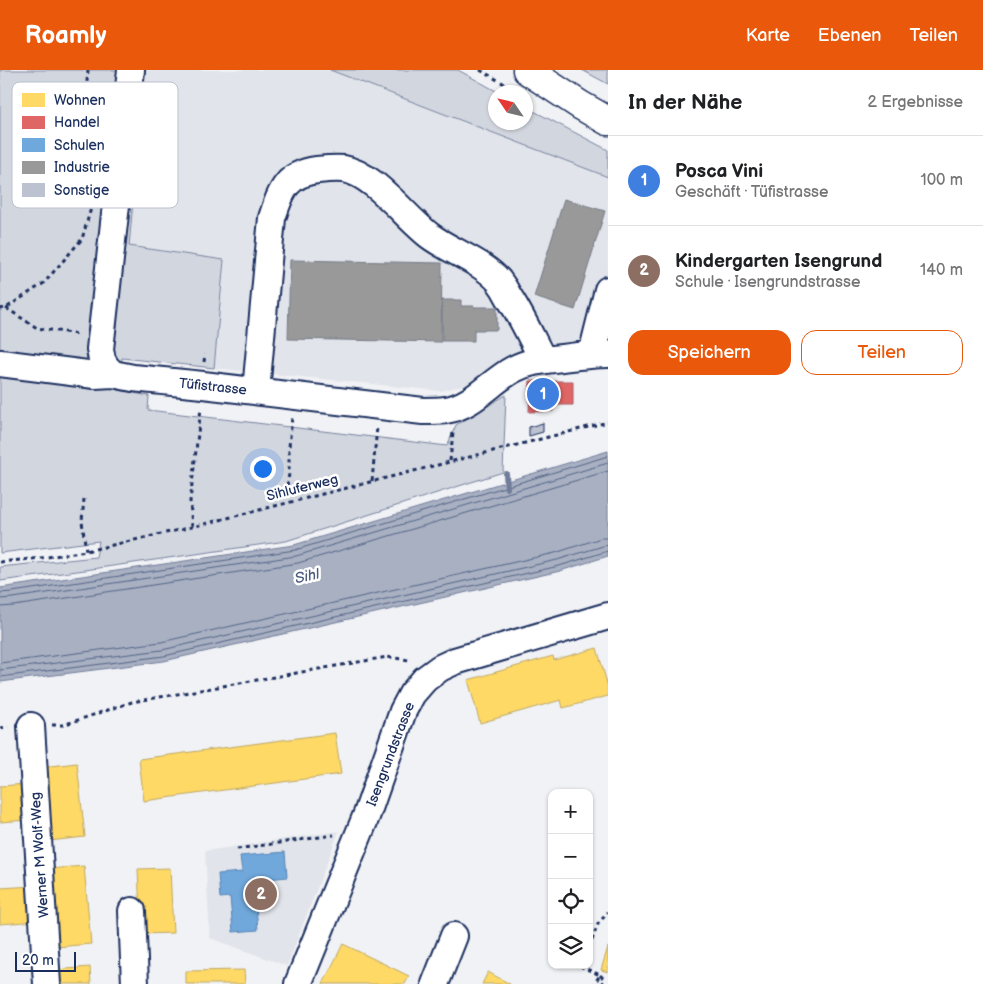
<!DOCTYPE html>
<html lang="de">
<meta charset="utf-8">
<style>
:root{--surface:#fff;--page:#f2f2f2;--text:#202124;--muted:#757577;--line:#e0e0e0;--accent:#ea580c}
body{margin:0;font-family:"Balsamiq Sans",sans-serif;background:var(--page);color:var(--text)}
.controls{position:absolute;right:15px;bottom:15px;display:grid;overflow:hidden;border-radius:10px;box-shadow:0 1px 4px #0004}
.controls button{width:45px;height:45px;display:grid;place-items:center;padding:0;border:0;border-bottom:1px solid var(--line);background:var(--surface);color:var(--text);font:25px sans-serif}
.compass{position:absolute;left:488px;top:15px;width:45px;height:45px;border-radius:50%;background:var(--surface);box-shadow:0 1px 4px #0004;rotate:305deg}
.scale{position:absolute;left:15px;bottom:12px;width:61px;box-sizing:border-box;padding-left:5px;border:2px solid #1b2f5e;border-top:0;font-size:14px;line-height:18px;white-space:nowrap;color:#1b2f5e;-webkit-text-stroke:4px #fff;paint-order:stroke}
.you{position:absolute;left:262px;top:398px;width:18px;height:18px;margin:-12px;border:4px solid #fff;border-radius:50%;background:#1a73e8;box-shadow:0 0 0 8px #1a73e833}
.badge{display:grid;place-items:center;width:32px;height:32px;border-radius:50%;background:var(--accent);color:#fff;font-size:16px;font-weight:700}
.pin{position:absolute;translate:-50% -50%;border:2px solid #fff;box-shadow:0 1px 5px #0006}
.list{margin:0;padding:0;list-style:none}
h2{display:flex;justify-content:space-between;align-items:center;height:65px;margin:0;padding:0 20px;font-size:21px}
h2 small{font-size:16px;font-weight:400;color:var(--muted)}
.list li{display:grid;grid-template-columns:32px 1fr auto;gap:15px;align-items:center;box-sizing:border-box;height:90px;padding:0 20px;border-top:1px solid var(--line)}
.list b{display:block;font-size:19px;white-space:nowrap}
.list p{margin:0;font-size:16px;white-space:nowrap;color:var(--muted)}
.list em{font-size:16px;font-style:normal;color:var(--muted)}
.actions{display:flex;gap:10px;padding:15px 20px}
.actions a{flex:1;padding:11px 0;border:1px solid var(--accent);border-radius:15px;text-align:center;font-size:18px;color:var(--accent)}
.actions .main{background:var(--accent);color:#fff}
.icon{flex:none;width:28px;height:28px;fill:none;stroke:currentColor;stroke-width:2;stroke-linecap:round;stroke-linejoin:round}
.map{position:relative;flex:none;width:608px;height:914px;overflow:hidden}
header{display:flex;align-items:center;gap:30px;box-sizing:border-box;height:70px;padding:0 25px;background:var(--accent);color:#fff}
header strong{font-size:24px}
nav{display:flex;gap:28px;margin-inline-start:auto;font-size:18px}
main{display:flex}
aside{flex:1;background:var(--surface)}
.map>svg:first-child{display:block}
</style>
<header>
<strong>Roamly</strong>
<nav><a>Karte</a><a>Ebenen</a><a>Teilen</a></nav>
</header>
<main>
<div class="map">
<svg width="608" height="914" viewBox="0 0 608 914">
<rect width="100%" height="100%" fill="#f1f2f5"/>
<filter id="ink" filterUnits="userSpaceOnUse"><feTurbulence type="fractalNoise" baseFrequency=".02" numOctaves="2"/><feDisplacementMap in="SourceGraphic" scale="10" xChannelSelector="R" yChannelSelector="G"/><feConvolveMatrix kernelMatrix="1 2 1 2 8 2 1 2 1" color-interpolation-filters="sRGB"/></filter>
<g filter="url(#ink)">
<!-- built -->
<path fill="#e1e4ea" d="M145,0H330L608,107V286L575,290L440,321L214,298L224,190L129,176Z
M339,761L287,896L210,868L205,781Z"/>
<!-- green -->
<path fill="#d2d6df" stroke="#76829e" d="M0,0H145L129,176L224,190L214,298L122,288L118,320L149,326L148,340L447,376L456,355L506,325L503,402L286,471L85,500L0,511V497L96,487L99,471L0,483Z
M330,0H458L498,22H496V52H526V37L608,80V107Z
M583,0H608V14L582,0Z"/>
<!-- water -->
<path fill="#a8b0c2" stroke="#707c9a" d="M608,381V486L560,501L164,591L0,612V518L294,475Z"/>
<!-- homes -->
<path fill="#ffd966" stroke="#bba664" d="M597,578L608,617V626L563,638L561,630L480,653L468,610L553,586L554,590Z
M335,663L341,704L144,731L139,689Z
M77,693L85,767L49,771L42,697Z
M27,714L29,750L0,752V716Z
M84,796L91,874L56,877L49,799Z
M170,798L173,863L141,864L138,799Z
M34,816L37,851L0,854V818Z
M343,874L409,906L405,914H323Z
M608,877V902L601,900Z
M90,897L91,914H56L55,900Z
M244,900L245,914H186V901Z
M488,902L510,914H482Z"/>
<!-- shops -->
<path fill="#e06666" stroke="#a55664" d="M530,311H573V335H553V341L529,342Z"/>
<!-- schools -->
<path fill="#6fa8dc" stroke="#5684b6" d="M285,782L287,807L259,810L260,823L255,824L258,860L233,862L230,827L220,828L218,804L242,802L240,786Z"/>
<!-- industry -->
<path fill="#999" stroke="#737987" d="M564,129L605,141L575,240L534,227Z
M290,190L442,193L441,272L288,269Z
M442,230H461V236H474V237H497V260H474V271H442Z"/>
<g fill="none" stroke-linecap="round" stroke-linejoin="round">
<!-- shore -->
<path stroke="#536386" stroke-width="1" d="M0,523L12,522L295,480L608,386
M0,529L13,528L296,486L608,393
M0,537L14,536L298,493L608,401
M0,593L161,572L555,483L601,468H608
M0,600L162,580L557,490L603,476L608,475
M0,607L164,586L559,496L608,481"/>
<!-- stream -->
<path stroke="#707c9a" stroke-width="6" d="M506,404L507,418"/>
</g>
<!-- building -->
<path fill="#bcc2d0" stroke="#1b2f5e" d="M543,353V362L529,366V357Z"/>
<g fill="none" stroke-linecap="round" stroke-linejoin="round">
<!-- minor casing -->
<g stroke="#1b2f5e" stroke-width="30">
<path id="minor" d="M131,0L100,279L102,290L106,297L113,304L133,308L203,315L423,341C430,341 438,341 446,340C473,336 491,311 514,299C529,291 546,290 562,288C578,286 593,284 608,284
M592,284L608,220
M0,293L95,305L113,304
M256,321L272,148C281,121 286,104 317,100C326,99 335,98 344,99C374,104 405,147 430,166C450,181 483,192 499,211C503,216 506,221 509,227C522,247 532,269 543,290
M31,656L47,914
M132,841L135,914
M298,914L367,744L403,641L412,624L425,609L440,598L455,591L608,546
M435,914L454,866"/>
</g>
<!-- major casing -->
<g stroke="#1b2f5e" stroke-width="31">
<path id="major" d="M527,0L580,35L608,51"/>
</g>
<!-- path -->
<path stroke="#1b2f5e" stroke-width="3" stroke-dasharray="4 4" stroke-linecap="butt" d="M88,0L85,34L97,76V83
M480,0L510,17
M6,238L37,258L78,264
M0,239L6,238L44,213L82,169L91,138
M204,292L205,284
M450,391L453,362
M372,411L377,357
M287,416L289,404V377L292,347
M84,429L82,451L86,481
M192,457L190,431L201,338
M0,492L41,488L86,481L192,457L608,352
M52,655H63L132,632L387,587L409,590L410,591
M0,658L8,657
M237,779L334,765
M589,878L598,854L608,842
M583,895L582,897L600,905L594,914
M600,905L604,909L602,914"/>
<!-- minor -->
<use href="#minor" stroke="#fff" stroke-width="26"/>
<!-- major -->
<use href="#major" stroke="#fff" stroke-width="28"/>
</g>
</g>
<g text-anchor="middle" stroke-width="5" stroke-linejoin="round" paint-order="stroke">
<!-- street labels -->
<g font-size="14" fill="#1b2f5e" stroke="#fff">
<text transform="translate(213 316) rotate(6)" y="5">Tüfistrasse</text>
<text transform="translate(302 417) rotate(-14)" y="5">Sihluferweg</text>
<text transform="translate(390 684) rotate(-69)" y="5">Isengrundstrasse</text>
<text transform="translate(39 785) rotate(-94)" y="5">Werner M Wolf-Weg</text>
</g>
<!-- water labels -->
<g font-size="15" font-style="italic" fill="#4c5c81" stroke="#fff">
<text transform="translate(307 506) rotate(-12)" y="5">Sihl</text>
</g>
</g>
<!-- legend -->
<rect x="12" y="12" width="166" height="126" rx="8" fill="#fff" stroke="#bbc1cf" stroke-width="1"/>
<rect x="22" y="23" width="23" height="14" fill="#ffd966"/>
<rect x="22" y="46" width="23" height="13" fill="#e06666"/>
<rect x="22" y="68" width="23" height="14" fill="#6fa8dc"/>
<rect x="22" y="91" width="23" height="13" fill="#999"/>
<rect x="22" y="113" width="23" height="14" fill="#bcc2d0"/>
<g font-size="14" fill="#1b2f5e">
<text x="54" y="35">Wohnen</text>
<text x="54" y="57">Handel</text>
<text x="54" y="80">Schulen</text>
<text x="54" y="102">Industrie</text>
<text x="54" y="125">Sonstige</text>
</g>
</svg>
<div class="controls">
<button>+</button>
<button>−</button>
<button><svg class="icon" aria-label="locate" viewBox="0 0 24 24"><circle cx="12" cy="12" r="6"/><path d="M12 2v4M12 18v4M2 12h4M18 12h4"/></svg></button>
<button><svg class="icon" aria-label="layers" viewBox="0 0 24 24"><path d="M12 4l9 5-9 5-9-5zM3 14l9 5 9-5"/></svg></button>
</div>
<svg class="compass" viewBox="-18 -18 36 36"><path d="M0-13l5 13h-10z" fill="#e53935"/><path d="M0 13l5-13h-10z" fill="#757577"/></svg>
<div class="scale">20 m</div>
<div class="you"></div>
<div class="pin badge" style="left:543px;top:324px;background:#3f7fe0">1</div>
<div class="pin badge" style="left:261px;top:824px;background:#8d6e63">2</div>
</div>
<aside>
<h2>In der Nähe<small>2 Ergebnisse</small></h2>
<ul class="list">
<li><span class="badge" style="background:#3f7fe0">1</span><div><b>Posca Vini</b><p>Geschäft · Tüfistrasse</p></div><em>100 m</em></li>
<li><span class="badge" style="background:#8d6e63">2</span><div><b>Kindergarten Isengrund</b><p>Schule · Isengrundstrasse</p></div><em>140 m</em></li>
</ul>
<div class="actions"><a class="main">Speichern</a><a>Teilen</a></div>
</aside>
</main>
